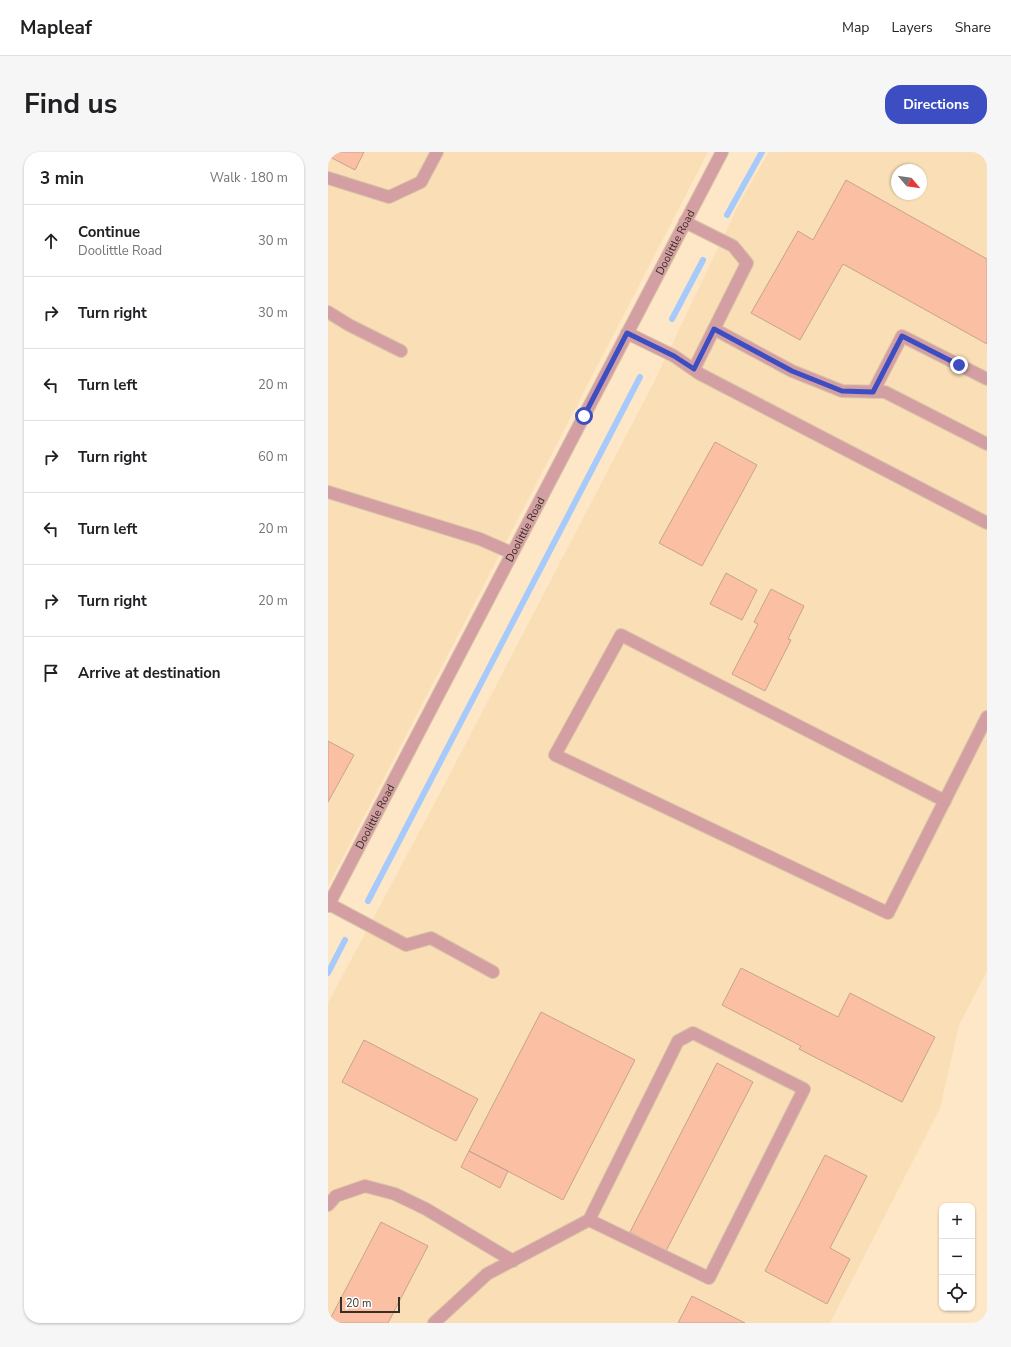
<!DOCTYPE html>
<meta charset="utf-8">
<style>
:root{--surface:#fff;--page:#f6f6f6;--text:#202124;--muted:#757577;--line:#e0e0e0;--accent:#3c4ec1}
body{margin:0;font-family:"Nunito Sans",sans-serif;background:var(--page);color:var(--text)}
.controls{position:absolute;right:12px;bottom:12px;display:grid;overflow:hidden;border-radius:8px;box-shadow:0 1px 3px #0004}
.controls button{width:36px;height:36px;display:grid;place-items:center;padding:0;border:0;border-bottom:1px solid var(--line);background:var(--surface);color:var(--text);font:20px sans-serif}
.compass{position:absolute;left:563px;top:12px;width:36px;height:36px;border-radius:50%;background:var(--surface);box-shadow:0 1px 3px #0004;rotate:119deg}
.scale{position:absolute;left:12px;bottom:10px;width:60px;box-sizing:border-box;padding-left:4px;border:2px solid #382f23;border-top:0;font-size:11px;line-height:14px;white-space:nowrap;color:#382f23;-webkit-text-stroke:3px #fff;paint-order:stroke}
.stop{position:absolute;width:12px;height:12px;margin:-9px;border:3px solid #3c4ec1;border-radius:50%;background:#fff}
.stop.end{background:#3c4ec1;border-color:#fff;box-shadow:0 1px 4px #0008}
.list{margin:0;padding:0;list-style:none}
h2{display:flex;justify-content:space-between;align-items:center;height:52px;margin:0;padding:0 16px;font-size:17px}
h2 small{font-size:13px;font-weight:400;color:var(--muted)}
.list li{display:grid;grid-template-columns:26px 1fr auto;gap:12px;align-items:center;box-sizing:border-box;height:72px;padding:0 16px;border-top:1px solid var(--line)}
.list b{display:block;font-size:15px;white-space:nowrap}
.list p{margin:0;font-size:13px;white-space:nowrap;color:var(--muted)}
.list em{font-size:13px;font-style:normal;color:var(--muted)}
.icon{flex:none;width:22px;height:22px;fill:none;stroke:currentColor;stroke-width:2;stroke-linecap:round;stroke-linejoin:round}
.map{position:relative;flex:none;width:659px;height:1171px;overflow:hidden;border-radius:16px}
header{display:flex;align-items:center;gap:24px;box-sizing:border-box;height:56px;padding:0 20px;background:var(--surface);border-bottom:1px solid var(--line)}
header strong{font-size:19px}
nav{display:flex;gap:22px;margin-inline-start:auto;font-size:14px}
.intro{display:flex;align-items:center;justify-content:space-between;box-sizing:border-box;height:96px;padding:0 24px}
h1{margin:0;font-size:28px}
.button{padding:10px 18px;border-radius:16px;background:var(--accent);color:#fff;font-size:14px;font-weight:700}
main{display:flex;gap:24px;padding:0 24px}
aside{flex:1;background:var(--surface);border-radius:16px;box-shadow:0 1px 3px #0004}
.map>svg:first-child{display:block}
</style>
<header>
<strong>Mapleaf</strong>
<nav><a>Map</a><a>Layers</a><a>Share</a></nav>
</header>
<div class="intro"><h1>Find us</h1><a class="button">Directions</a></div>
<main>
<aside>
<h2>3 min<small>Walk · 180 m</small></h2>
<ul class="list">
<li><svg class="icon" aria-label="ahead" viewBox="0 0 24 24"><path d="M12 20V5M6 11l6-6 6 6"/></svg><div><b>Continue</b><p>Doolittle Road</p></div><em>30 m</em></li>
<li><svg class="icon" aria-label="right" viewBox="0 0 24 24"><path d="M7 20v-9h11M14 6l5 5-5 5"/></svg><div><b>Turn right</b></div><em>30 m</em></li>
<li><svg class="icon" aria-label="left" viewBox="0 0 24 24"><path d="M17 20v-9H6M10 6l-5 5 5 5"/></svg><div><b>Turn left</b></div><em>20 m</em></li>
<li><svg class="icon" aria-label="right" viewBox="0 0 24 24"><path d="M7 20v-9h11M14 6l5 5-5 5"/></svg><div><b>Turn right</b></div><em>60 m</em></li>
<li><svg class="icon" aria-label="left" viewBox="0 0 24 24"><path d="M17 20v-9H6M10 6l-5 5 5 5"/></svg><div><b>Turn left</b></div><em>20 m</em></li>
<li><svg class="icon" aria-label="right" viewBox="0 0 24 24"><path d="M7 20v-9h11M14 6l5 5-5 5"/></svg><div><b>Turn right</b></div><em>20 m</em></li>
<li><svg class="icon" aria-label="arrive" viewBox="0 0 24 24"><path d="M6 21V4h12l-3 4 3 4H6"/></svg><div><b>Arrive at destination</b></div></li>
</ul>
</aside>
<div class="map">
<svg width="659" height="1171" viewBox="0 0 659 1171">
<rect width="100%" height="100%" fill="#fee7c6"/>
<!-- built -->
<path fill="#f9deb6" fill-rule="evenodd" d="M0,0H380L0,734Z
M441,0H659V819L631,873L612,956L502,1171H0V851L111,643L325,232L413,48ZM569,18H593V42H569Z"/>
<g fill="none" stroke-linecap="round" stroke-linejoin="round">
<!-- stream -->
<path stroke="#a6cafb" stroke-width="6" d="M399,63L434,0
M344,167L375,108
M40,749L312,225
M0,821L17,788"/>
</g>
<!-- building -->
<path fill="#fbbfa4" stroke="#c7a292" d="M0,0H36L27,18L0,4Z
M518,28L659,107V192L515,112L472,188L423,161L470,79L485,88Z
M387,290L429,313L374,414L331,391Z
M398,421L429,438L414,468L382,452Z
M443,437L476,454L460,487L463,488L437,539L404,522L430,472L426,470Z
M0,589L26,603L0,650Z
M413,816L510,865L522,841L607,885L574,950L471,897L473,894L394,853Z
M213,860L307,908L235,1048L141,999Z
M36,888L150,947L128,989L14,930Z
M389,911L425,930L338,1099L302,1080Z
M141,999L180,1019L172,1036L133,1015Z
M497,1003L539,1024L502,1096L522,1107L499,1152L437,1119Z
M53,1070L100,1094L60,1171H0Z
M364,1144L417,1171H350Z"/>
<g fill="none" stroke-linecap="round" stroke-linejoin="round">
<!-- minor casing -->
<g stroke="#dac6a9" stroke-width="14">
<g id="minor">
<path d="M0,26L61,45L93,30L109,0"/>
<path d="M357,70L405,94L419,111L366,217"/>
<path d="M0,160L21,173L73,199"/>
<path d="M386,177L464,219L514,239L557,240L659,292"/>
<path d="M299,181L346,204L372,222L659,371"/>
<path d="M545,240L574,184L659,227"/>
<path d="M0,340L152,387L184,401"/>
<path d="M617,649L293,483L227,603L560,761L659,565"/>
<path d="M1,752L78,793L103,786L165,820"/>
<path id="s1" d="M0,754L394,0"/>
<path d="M0,1053L8,1044L37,1034L67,1042L98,1057L185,1109"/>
<path d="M106,1171L159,1122L261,1068L350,889L365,881L476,937L381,1126L261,1068"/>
</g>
</g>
<!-- minor -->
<use href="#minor" stroke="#d49fa3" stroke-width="12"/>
</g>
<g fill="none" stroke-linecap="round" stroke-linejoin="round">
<!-- route -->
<path stroke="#3c4ec1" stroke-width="5" d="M256,264L299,181L346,204L366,217L386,177L464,219L514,239L545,240L574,184L631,213"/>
</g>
<g text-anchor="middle" stroke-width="3" stroke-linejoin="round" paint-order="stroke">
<!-- street labels -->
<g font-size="11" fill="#382f23" stroke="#fff">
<text dy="4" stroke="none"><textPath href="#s1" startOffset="749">Doolittle Road</textPath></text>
<text dy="4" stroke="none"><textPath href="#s1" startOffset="425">Doolittle Road</textPath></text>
<text dy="4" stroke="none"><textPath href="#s1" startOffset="101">Doolittle Road</textPath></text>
</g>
</g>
</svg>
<div class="controls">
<button>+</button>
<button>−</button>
<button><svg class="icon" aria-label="locate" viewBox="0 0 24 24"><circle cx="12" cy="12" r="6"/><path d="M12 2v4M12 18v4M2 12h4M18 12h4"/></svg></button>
</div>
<svg class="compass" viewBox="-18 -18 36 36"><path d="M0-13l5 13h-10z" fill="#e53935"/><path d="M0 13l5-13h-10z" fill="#757577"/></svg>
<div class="scale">20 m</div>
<div class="stop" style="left:256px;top:264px"></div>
<div class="stop end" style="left:631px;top:213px"></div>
</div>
</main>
